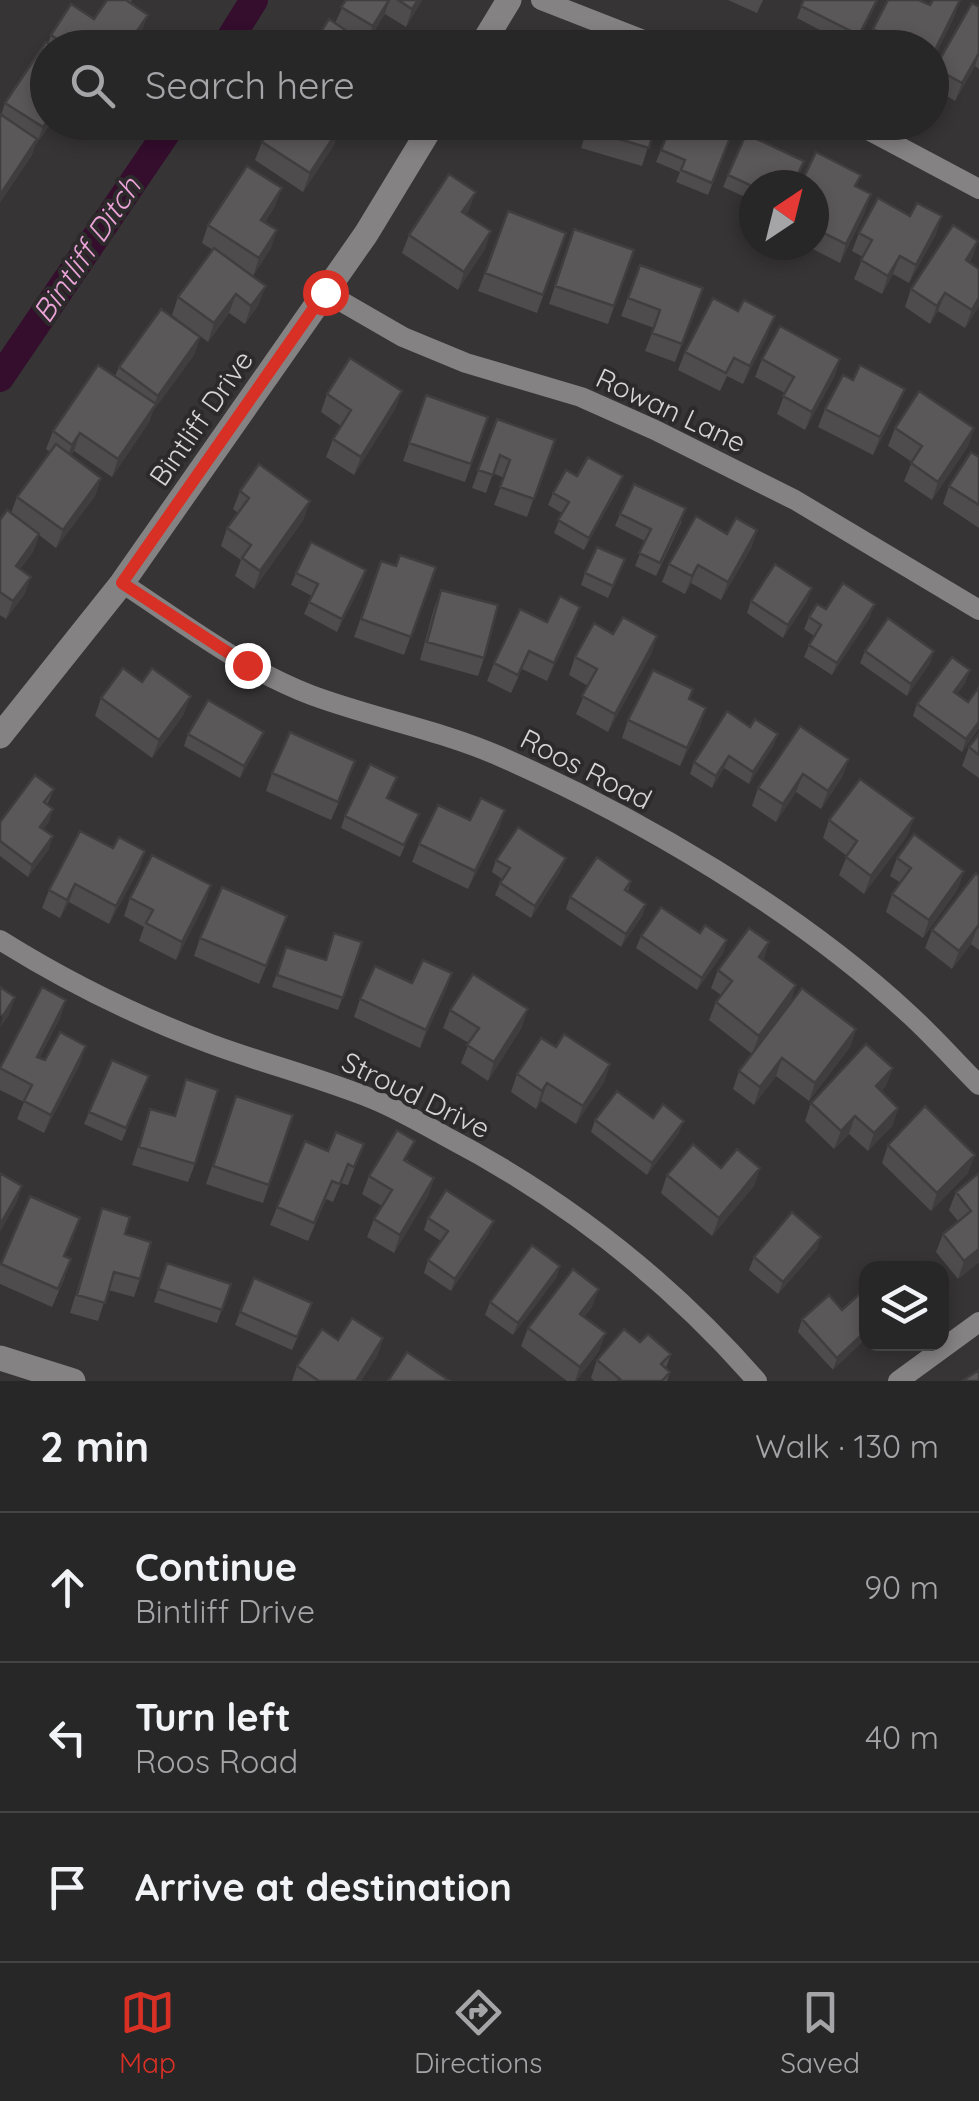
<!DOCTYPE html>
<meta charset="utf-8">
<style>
:root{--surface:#282728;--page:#343334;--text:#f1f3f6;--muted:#a5a5a8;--line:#444445;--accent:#d93025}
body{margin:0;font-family:Quicksand,sans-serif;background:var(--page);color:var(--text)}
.controls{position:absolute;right:30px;bottom:30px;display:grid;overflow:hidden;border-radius:20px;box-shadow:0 5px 15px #0003}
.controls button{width:90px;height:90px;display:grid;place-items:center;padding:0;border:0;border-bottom:2px solid var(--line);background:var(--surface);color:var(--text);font:50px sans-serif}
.compass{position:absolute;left:739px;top:170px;width:90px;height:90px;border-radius:50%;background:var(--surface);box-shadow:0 5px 15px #0003;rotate:35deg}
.stop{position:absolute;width:30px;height:30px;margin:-22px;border:8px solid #d93025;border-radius:50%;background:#fff}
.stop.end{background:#d93025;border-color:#fff;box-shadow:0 2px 10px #0008}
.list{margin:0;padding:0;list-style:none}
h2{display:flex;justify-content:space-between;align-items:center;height:130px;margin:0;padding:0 40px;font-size:42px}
h2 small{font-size:32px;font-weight:400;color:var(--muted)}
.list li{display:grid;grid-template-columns:65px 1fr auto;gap:30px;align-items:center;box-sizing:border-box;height:150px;padding:0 40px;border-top:2px solid var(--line)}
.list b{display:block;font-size:38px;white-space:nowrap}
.list p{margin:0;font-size:32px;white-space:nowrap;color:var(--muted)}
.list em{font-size:32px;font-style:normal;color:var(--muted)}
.icon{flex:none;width:55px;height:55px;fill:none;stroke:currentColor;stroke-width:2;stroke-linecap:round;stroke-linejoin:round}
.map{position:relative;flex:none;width:979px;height:1381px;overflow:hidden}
.search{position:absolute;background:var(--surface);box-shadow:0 5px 15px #0003;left:30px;right:30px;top:30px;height:110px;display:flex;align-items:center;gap:25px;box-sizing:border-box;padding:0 35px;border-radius:55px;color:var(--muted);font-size:38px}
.sheet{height:580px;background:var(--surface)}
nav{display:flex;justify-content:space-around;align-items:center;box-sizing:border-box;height:140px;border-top:2px solid var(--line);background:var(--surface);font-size:28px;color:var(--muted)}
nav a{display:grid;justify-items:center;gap:5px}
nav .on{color:var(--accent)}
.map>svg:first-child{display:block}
</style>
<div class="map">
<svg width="979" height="1381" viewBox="0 0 979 1381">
<rect width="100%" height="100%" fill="#363435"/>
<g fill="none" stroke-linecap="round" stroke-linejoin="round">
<!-- canal -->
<path stroke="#350d2d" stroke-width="28" d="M224,48L254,0
M0,378L174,122"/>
<!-- minor -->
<path stroke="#858284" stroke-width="20" d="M541,0L664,48
M853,122L979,189
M325,292L403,337L466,363L581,397L655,430L795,500L979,610
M122,583C183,623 243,669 311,695C373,718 439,730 499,756C639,817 798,911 910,1015C934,1037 956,1062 979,1085
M0,940C67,982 136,1016 211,1044C265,1064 321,1078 375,1100C399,1110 421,1123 443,1135C564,1198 668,1279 757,1381
M898,1381L979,1322"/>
<!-- tertiary -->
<path stroke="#858284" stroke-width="25" d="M480,48L509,0
M0,736L122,583L366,234L434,122
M0,1358L73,1381"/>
</g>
<!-- wall -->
<path fill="#4e4c4d" d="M107,0H132L130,3L141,33L131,48H48V122L35,145L31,157L1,115L5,103L48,43L51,35L94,19Z
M346,0H422L406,27L385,14L366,44L335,23Z
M728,0H763L757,13Z
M804,0H878L854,48L797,18Z
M979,7V69L975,66L955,101L932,87V78L935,68Z
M955,15L932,61V48L867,47L873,29Z
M55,122H74L68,131Z
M274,122H341L334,145L303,192L255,160L262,142Z
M523,122H571L563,140Z
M589,122H656L642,166L581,148Z
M672,122L734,128L708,195L676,182L680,172L656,162Z
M804,161L794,185H754V201L723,187L728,175Z
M814,185L856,187L865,212L840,263L805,245H814Z
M275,206L265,222L271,248L253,276L259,304L245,324L229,313L208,342L172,315L178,297L213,250L202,243L208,225Z
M469,210L466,214L485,249L458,290L402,253L409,235Z
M508,211L566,233L537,313L478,291Z
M574,229L634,250L608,324L549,304Z
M859,233L936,234L909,283L893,274L882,294L854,279L863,257L852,251Z
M978,241L970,262L979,306L965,328L938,311L930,324L905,307L911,289Z
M640,265L703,288L675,362L645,351L654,328L621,316Z
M768,334L743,384L727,376L720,391L678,370L685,352Z
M200,337L194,355L153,411L149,422L112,477L74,451L71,455L101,478L95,496L56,548L39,535L33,552L20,569L31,577L24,595L6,619L0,615V520L11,513L17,497L50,452L46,449L53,431L115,376L119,367Z
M762,359H840L834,377L805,430L777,414L785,393L755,377Z
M402,391L395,409L354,475L326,457L333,439L341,426L321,412L327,394Z
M426,395L488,417L465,482L403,461Z
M898,407L873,455L818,427L825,409Z
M497,419L555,440L527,517L494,505L504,478L493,473L486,493L472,488Z
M895,428H974L968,446L932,500L904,481L912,462L888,446Z
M979,457V528L943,504L949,486Z
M577,476H623L618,489L584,550L554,533L562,513L548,505L553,493Z
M240,491L304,519L254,589L235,576L241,560L221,546L227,528L238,513L233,509Z
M620,514L682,521L656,576L635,566L645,541L615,526Z
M757,530L751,548L721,600L691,583L685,594L662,582L669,564L727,534Z
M625,559L608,598L581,585L585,573Z
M381,561L396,566L436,567L404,655L354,637Z
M296,573L362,583L337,632L304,614L312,596L291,585Z
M441,590L484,658L478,676L420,660L434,608Z
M751,601H807L783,638L747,613Z
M580,607L574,625L547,681L522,669L511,693L487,681L494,663L547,622Z
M826,609L870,617L832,675L804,657L809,645L814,636L804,629L809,617Z
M613,634L657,636L651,654L608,732L576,714L588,686L569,675L575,657Z
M865,651L930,663L907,696L860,663Z
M970,670L965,683L957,694L968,702L979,687V728L962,752L913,716L917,704Z
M101,698L184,714L152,758L95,716Z
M690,699L700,726L680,766L622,738L628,720Z
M264,732L259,744L240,778L184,746L188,734Z
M778,734L773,746L749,784L724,768L712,788L690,774L694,762Z
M979,734V778L962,766L969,747Z
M849,759L842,777L821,809L796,792L776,822L752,806L758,788Z
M272,773L349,779L331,820L266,791Z
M397,777L388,799L419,814L400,857L341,828L345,816Z
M54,789L47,805L49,822L43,829L49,849L28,877L0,856V822Z
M914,818L907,836L864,894L839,875L847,856L823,838L829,820Z
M470,820L499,828L468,889L412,862L419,844Z
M113,848L139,869L109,924L69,902L60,918L42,908L49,890Z
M897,858L958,889L923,938L886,912L892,894L901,883L890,876Z
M496,860L561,870L531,918L495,895L502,879L492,872Z
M979,876V950L971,944L952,969L925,948L932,930Z
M631,881L628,891L646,904L642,916L621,947L566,909L570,897Z
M211,885L205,903L176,960L139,941L144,927L124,916L130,898Z
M287,916L259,984L194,956L200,938Z
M700,933L727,940L723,953L697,990L636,948L641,936Z
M362,942L338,1010L272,987L286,947L325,960Z
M769,942L763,960L796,985L790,1003L752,1054L709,1020L716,1002L721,995L711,988L718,970Z
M452,973L420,1048L354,1017L360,999Z
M66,1000L60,1018L39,1058L45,1060L80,1064L44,1133L17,1119L24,1102L0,1090V1069Z
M450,1010L522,1027L488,1081L461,1063L469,1043L443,1028Z
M856,1029L850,1047L809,1101L776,1076L754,1105L733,1089L739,1071Z
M556,1047L610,1064L604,1082L576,1124L541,1101L536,1109L511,1092L517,1074Z
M149,1076L122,1141L84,1124L89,1112Z
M186,1079L195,1164L188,1182L132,1165L150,1109L174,1116Z
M886,1086L881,1091L898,1108L892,1126L868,1151L849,1134L834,1149L805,1121L811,1103Z
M236,1096L293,1115L263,1203L206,1184Z
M653,1118L679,1133L647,1175L591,1132L595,1120Z
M888,1145L968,1173L931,1211L882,1163Z
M328,1151L357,1162L348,1185L341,1183L333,1202L326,1199L308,1241L270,1225L277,1207Z
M409,1159L407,1162L434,1178L428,1196L394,1253L367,1237L374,1219L382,1206L362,1194L369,1176Z
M760,1168L754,1186L712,1236L661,1193L667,1175Z
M979,1173V1262L958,1279L936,1252L943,1234L958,1221L949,1210L956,1192Z
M30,1196L74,1236L65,1256V1277L52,1307L0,1284V1266Z
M102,1208L125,1234L140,1279L134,1297L108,1290L98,1321L70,1313Z
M428,1218L489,1233L451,1291L424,1273L428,1260L441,1241L424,1230Z
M817,1249L778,1294L749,1270L754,1257Z
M167,1263L231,1284L217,1323L154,1302Z
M560,1266L556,1278L513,1335L485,1315L490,1302Z
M866,1288L833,1370L798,1332L802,1319L842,1310Z
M592,1307L584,1317L599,1351L576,1381H567L521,1346L528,1328Z
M240,1312L307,1316L292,1350L235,1325Z
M383,1338L377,1356L361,1381H292L297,1366L338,1340Z
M640,1342L671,1354L666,1368L670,1372L667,1381H594L591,1378L597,1360Z"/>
<!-- shaded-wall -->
<path fill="#403e3f" d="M389,0L385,14L366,44L373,26Z
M418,0H422L406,27L412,9Z
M877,0L875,6L854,48L859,35Z
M960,0L955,15L932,61V56Z
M148,15L141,33L131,48H128L131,40Z
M979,53L975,66L955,101L962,83Z
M48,120V122H52L36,145L43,127Z
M340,127L334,145L303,192L310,173Z
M37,139L31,157L0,203V195Z
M282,188L275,206L255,238L261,220Z
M476,192L469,210L456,230L462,212Z
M871,194L865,212L840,263L846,244Z
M942,216L936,234L909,283L916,265Z
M277,230L271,248L253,276L259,258Z
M491,231L485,249L458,290L464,272Z
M978,241L972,259L959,278L966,260Z
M900,256L893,274L882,294L888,276Z
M266,286L259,304L245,324L251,306Z
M945,293L938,311L930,324L937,306Z
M236,294L229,313L208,342L214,323Z
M979,298V306L965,328L972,310Z
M775,316L768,334L743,384L750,366Z
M200,337L194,355L153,411L149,422L112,477L118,459L153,407L158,396Z
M840,359L834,377L805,430L812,412Z
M905,389L898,407L873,455L880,437Z
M402,391L395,409L354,475L361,457Z
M974,428L968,446L932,500L938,482Z
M80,433L74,451L65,463L72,445Z
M623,476L618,489L584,550L589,538Z
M101,478L95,496L56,548L63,530Z
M310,501L304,519L254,589L260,571Z
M757,530L751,548L721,600L728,582Z
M39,534L33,552L9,584L16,566Z
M698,565L691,583L685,594L692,576Z
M366,570L362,583L337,632L342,619Z
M31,577L24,595L6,619L13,601Z
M812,588L807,601L783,638L788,625Z
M875,604L870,617L832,675L837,663Z
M580,607L574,625L547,681L554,663Z
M657,636L651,654L608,732L615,714Z
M934,651L930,663L907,696L911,684Z
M970,670L965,683L949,705L954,692Z
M191,696L184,714L152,758L159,740Z
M706,708L700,726L680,766L687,748Z
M979,722V728L962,752L966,739Z
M264,732L259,744L240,778L244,766Z
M778,734L773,746L749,784L753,772Z
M729,756L724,768L712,788L716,776Z
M849,759L842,777L821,809L828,791Z
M803,774L796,792L776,822L783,804Z
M53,809L49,822L36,839L40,827Z
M505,810L499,828L468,889L475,871Z
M914,818L907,836L864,894L871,876Z
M53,836L49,849L28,877L32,865Z
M145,851L139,869L109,924L116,906Z
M566,858L561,870L531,918L535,906Z
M964,871L958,889L923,938L929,920Z
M75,884L69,902L60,918L67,900Z
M211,885L205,903L176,960L182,942Z
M646,904L642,916L621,947L626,934Z
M978,926L971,944L952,969L959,951Z
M727,940L723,953L697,990L702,978Z
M769,942L763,960L759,957Z
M452,973L446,991L420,1048L426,1030Z
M796,985L790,1003L752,1054L759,1036Z
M15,997L9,1015L0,1028L3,1016Z
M66,1000L60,1018L31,1075L37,1057Z
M528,1009L522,1027L488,1081L494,1062Z
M856,1029L850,1047L809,1101L815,1083Z
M86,1046L80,1064L44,1133L51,1115Z
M782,1058L776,1076L754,1105L760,1087Z
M610,1064L604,1082L576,1124L583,1106Z
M893,1068L886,1086L869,1104L876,1086Z
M547,1083L541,1101L536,1109L542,1091Z
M898,1108L892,1126L868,1151L874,1133Z
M855,1116L849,1134L834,1149L841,1131Z
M684,1121L679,1133L647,1175L652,1163Z
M975,1155L968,1173L931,1211L937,1193Z
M760,1168L754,1186L712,1236L719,1218Z
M434,1178L428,1196L394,1253L400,1235Z
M22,1186L16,1204L0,1232V1225Z
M494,1221L489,1233L451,1291L455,1279Z
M821,1237L817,1249L778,1294L783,1282Z
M979,1249V1262L958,1279L964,1261Z
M560,1266L556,1278L513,1335L518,1323Z
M599,1289L592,1307L573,1332L580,1314Z
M866,1331V1339L833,1370L837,1358Z
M606,1333L599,1351L576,1381H575L580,1367Z
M383,1338L377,1356L361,1381H356Z"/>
<!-- building -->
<path fill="#5b585a" stroke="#403e3f" stroke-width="2.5" d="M107,0H126L148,15L131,40L123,34L114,48H70L51,35L71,4L94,19Z
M346,0H389L373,26L341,7Z
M398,0H418L412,9Z
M804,0H877L859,35L801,6Z
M888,0H919L930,5L933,0H960L932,56V48H910L873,29Z
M972,3L979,7V53L962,83L935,68Z
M329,19L372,48H311Z
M46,42L54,48H48V120L43,127L5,103Z
M0,114L37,139L0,195Z
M274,122H334L340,127L310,173L262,142Z
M555,122H570L568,128Z
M590,122H656L649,148L588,130Z
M672,122H698L706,126L708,122H721L734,128L712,183L681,170L685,160L661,150Z
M746,134L804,161L793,185H754V187L728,175Z
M816,152L861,175L855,186L871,194L846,244L814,228V214L819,203L814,200V185H800Z
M247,166L282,188L261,220L277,230L259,258L208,225Z
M449,174L476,192L462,212L491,231L464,272L409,235Z
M878,198L910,216L917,203L942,216L916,265L900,256L888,276L861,260L872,240L859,233Z
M508,211L566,233L543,295L485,273Z
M953,225L978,241L966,260L979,269V298L972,310L945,293L937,306L911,289Z
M574,229L634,250L614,306L555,286Z
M214,248L266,286L251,306L236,294L214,323L178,297Z
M640,265L703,288L682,344L652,333L660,310L628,298Z
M713,298L738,311L744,300L775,316L750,366L734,358L726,373L685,352Z
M161,309L200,337L158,396L119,367Z
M780,326L840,359L812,412L783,396L794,377L762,359Z
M350,358L402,391L361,457L333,439L351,410L327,394Z
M98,365L156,404L118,459L80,433L72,445L53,431Z
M860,365L905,389L880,437L825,409L843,375L853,380Z
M919,391L974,428L938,482L911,463L922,446L895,428Z
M426,395L488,417L471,464L409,443Z
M497,419L555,440L534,499L500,487L510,460L500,455L493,475L478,470Z
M56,444L101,478L63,530L17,497Z
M971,452L979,457V505L949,486Z
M588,457L623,476L589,538L558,520L569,502L553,493L566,470L577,476Z
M259,464L310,501L260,571L242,558L251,545L227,528L249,498L240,491Z
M634,484L686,508L660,563L639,553L651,529L620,514Z
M7,510L39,534L16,566L31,577L13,601L0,592V520Z
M696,516L727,534L736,518L757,530L728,582L698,565L692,576L669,564Z
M311,542L366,570L342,619L309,602L318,584L296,573Z
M597,547L625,559L613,586L585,573Z
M400,555L436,567L411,637L361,619L381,561L396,566Z
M775,564L812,588L788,625L751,601Z
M843,583L875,604L837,663L809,645L821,625L809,617L817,604L826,609Z
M441,590L498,605L484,658L427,642Z
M560,596L580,607L554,663L529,651L518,675L494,663L520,609L547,622Z
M623,617L657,636L615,714L582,696L597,669L575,657L594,623L613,634Z
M888,618L934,651L911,684L865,651Z
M952,657L970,670L954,692L968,702L979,687V722L966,739L917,704Z
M123,668L142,682L152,668L191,696L159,740L101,698Z
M653,670L693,689L689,699L706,708L687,748L628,720Z
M208,700L264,732L244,766L188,734Z
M727,711L750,727L755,719L778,734L753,772L729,756L716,776L694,762Z
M800,726L849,759L828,791L803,774L783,804L758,788Z
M290,732L355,761L338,802L272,773Z
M979,734V755L969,747Z
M370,764L397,777L387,798L419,814L404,845L345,816Z
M35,775L54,789L44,802L53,809L40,827L53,836L32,865L0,841V822Z
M860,779L914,818L871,876L846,857L857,841L829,820Z
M481,798L505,810L475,871L419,844L438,805L470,820Z
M518,827L566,858L535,906L500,883L510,868L496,860Z
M80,831L113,848L119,837L145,851L116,906L75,884L67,900L49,890Z
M914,834L964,871L929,920L892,894L911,868L897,858Z
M152,855L211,885L182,942L146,923L153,910L130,898Z
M597,857L631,881L625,890L646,904L626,934L570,897Z
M976,873L979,876V927L978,926L959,951L932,930Z
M222,887L287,916L266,966L200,938Z
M661,907L700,933L705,925L727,940L702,978L641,936Z
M749,928L769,942L759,957L796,985L759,1036L716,1002L732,981L718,970Z
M334,933L362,942L343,998L277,975L286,947L326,960Z
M423,960L452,973L426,1030L360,999L375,966L412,983Z
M473,974L528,1009L494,1062L467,1045L479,1028L450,1010Z
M0,987L15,997L3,1016L0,1014Z
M42,987L66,1000L37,1057L45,1060L60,1032L86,1046L51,1115L24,1101L32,1085L0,1068Z
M802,988L856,1029L815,1083L782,1058L760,1087L739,1071Z
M564,1034L610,1064L583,1106L547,1083L542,1091L517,1074L541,1038L556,1047Z
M866,1044L893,1068L876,1086L898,1108L874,1133L855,1116L841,1131L811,1103Z
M112,1060L149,1076L126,1128L89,1112Z
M186,1079L218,1090L195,1164L139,1147L150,1109L175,1116Z
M617,1091L653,1118L663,1104L684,1121L652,1163L595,1120Z
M236,1096L293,1115L269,1185L213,1166Z
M925,1106L975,1155L937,1193L888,1145Z
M397,1130L415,1141L404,1160L434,1178L400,1235L374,1219L392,1190L369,1176Z
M336,1132L364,1144L354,1167L348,1164L340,1184L332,1181L314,1223L277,1207L305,1141L328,1151Z
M693,1144L721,1168L737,1149L760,1168L719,1218L667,1175Z
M0,1173L22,1186L0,1225Z
M979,1173V1249L964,1261L943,1234L971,1211L956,1192Z
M446,1190L494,1221L455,1279L428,1260L448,1231L428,1218Z
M30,1196L80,1218L64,1256L71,1259L58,1289L1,1264Z
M102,1208L130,1217L125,1234L151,1242L140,1279L114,1272L105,1303L77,1295Z
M792,1212L821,1237L783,1282L754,1257Z
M532,1245L560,1266L518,1323L490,1302Z
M167,1263L231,1284L222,1310L158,1289Z
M573,1269L599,1289L580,1314L606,1333L580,1367L528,1328Z
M254,1278L312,1303L297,1337L240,1312Z
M866,1288V1331L837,1358L802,1319L829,1295L842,1310Z
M352,1318L383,1338L356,1381H319L297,1366L322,1329L338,1340Z
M624,1329L640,1342L648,1334L671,1354L661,1364L670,1372L662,1381H618L620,1379L597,1360Z
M407,1352L450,1381H388Z
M979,1370V1381H962Z"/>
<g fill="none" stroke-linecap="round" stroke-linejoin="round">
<!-- route -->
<path stroke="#d93025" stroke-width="12" d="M247,665L122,583L325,292"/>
</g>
<g text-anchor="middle" stroke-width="8" stroke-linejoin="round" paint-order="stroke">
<!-- street labels -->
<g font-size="28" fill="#d6d5d6" stroke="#2c2a2b">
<text transform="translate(671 410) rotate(25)" y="10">Rowan Lane</text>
<text transform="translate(201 418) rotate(-55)" y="10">Bintliff Drive</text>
<text transform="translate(586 769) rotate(27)" y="10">Roos Road</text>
<text transform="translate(416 1095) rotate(26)" y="10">Stroud Drive</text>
</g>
<!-- water labels -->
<g font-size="30" font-style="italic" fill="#eba3d8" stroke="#2c2a2b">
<text transform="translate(87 250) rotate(-56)" y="10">Bintliff Ditch</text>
</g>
</g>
</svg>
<div class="controls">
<button><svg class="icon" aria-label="layers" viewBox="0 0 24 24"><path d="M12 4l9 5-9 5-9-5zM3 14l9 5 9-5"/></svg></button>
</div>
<svg class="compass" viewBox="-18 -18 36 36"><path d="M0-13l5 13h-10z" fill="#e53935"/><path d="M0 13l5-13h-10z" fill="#a5a5a8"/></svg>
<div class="stop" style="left:325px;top:292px"></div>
<div class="stop end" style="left:247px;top:665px"></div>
<div class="search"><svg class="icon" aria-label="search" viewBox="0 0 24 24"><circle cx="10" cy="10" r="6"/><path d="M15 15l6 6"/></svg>Search here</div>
</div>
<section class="sheet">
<h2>2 min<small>Walk · 130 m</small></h2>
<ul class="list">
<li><svg class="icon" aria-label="ahead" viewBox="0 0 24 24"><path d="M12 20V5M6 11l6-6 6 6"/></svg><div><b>Continue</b><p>Bintliff Drive</p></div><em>90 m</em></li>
<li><svg class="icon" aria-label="left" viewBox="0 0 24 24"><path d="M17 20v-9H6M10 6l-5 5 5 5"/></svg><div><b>Turn left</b><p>Roos Road</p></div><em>40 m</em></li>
<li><svg class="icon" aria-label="arrive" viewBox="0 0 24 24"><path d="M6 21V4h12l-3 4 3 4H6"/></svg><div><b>Arrive at destination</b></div></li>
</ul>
</section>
<nav>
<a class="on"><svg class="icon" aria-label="map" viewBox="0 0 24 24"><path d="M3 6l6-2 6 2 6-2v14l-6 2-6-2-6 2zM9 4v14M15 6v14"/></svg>Map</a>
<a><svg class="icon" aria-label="directions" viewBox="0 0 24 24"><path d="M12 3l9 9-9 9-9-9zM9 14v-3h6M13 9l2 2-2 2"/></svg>Directions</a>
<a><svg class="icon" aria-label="saved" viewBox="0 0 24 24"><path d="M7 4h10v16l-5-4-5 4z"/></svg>Saved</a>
</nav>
